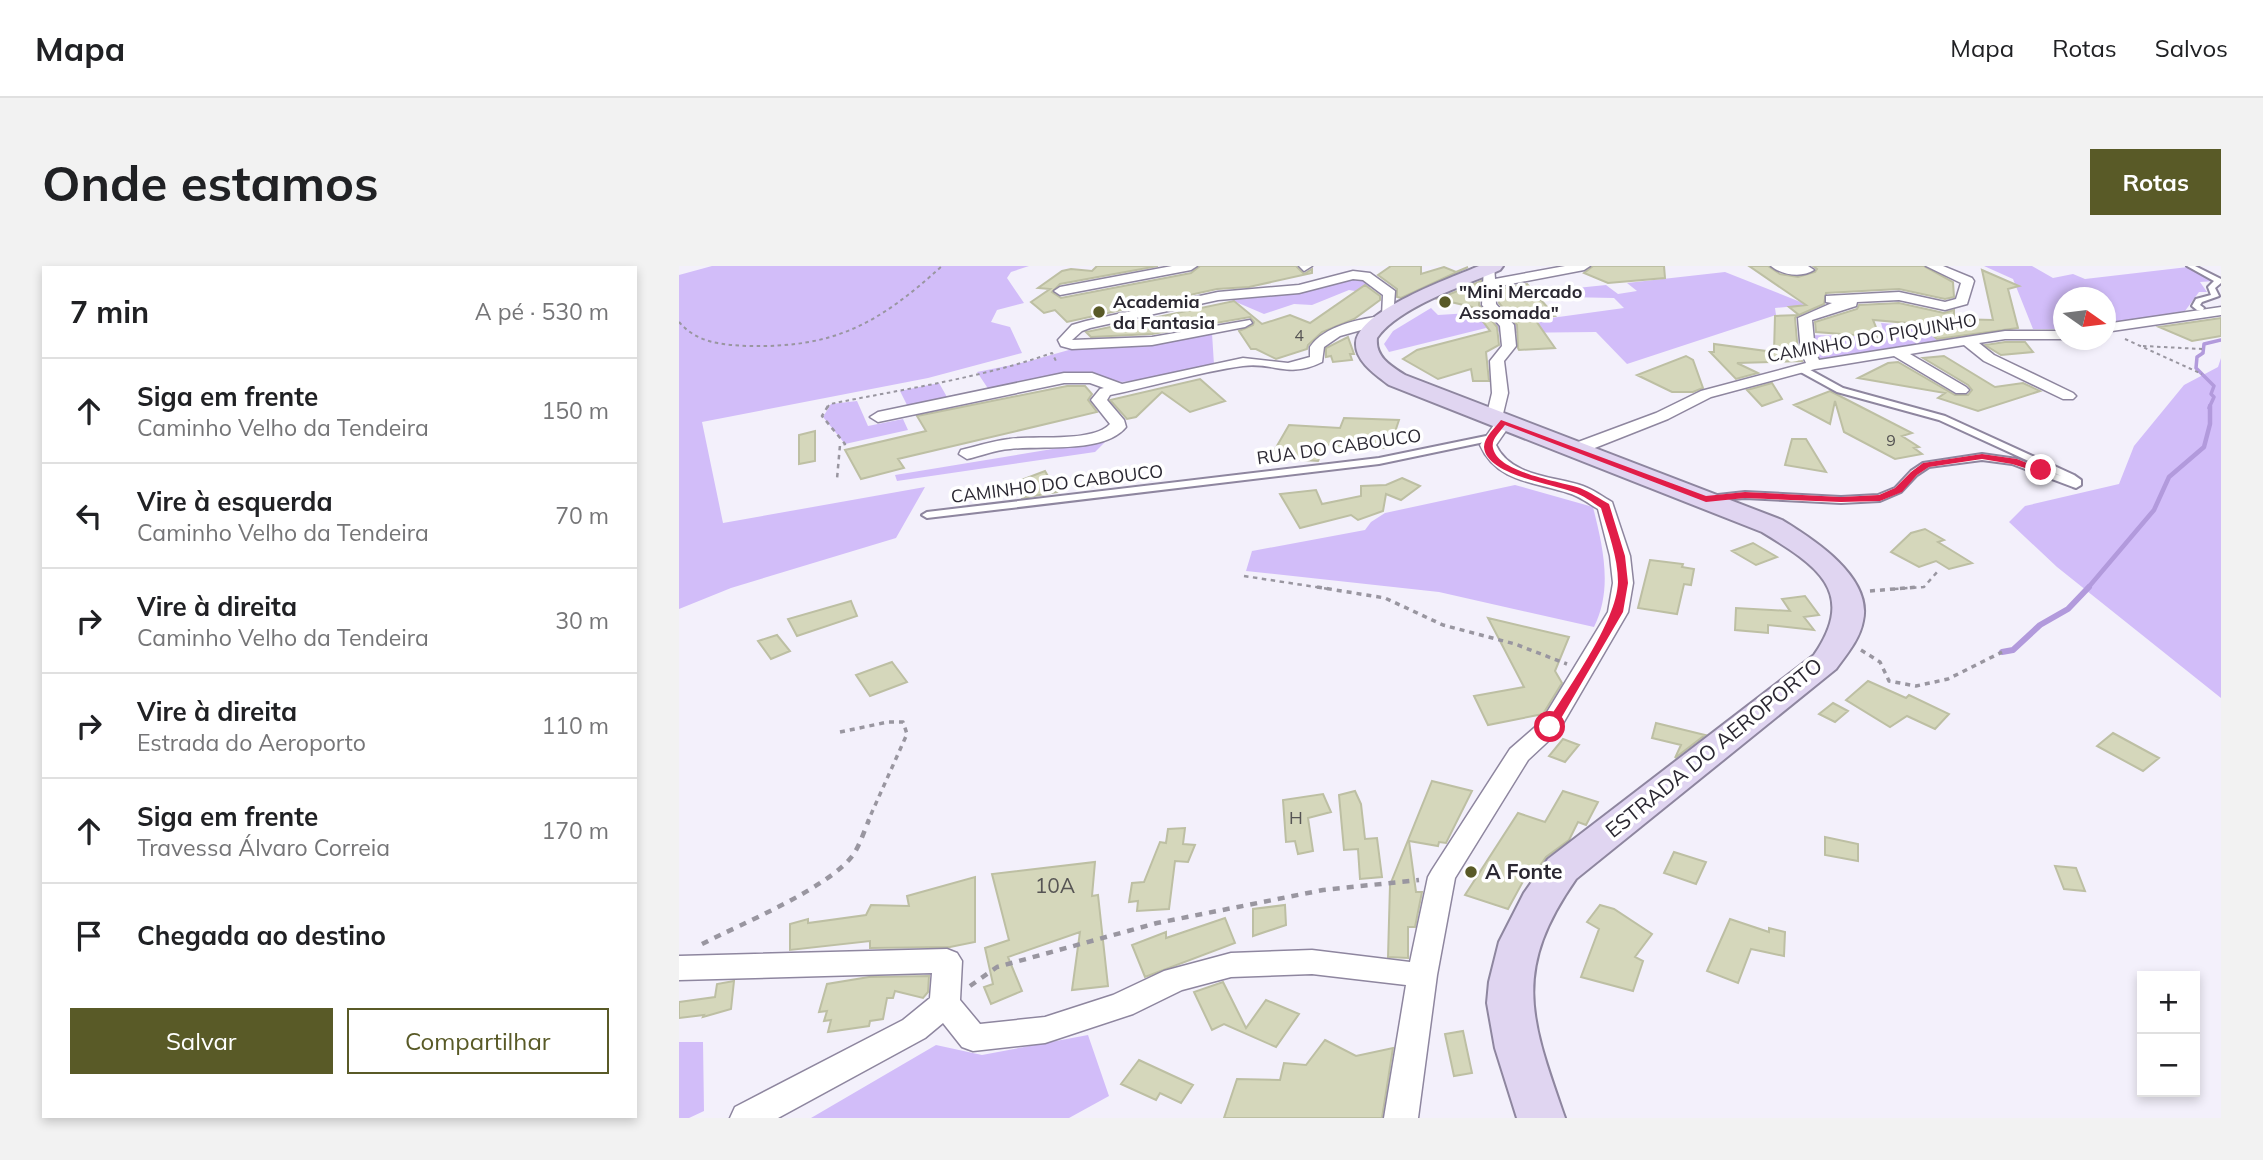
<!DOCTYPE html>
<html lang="pt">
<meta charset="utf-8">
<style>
:root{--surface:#fff;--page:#f2f2f2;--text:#202124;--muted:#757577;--line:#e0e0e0;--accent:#595a27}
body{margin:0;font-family:Mulish,sans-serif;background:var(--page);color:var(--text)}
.controls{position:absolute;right:21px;bottom:21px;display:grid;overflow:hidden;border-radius:0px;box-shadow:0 4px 10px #0003}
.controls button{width:63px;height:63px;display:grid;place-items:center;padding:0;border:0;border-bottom:2px solid var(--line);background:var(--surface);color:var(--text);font:35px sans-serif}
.compass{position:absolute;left:1374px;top:21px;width:63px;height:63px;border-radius:50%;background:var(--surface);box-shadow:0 4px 10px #0003;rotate:104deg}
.stop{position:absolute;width:21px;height:21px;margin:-16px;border:5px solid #e11d48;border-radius:50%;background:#fff}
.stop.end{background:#e11d48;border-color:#fff;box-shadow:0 2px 7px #0008}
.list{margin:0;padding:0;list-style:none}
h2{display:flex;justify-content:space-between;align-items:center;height:91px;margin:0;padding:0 28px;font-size:30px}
h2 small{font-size:23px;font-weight:400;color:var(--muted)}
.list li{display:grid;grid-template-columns:46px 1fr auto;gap:21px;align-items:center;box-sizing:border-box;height:105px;padding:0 28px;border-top:2px solid var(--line)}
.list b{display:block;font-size:26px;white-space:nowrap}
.list p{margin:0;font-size:23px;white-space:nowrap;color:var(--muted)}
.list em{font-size:23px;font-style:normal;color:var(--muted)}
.actions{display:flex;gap:14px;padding:21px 28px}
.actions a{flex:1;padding:16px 0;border:2px solid var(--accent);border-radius:0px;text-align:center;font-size:24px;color:var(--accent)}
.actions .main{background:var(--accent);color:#fff}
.icon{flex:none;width:38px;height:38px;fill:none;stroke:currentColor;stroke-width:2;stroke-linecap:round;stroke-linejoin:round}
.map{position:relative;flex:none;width:1542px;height:852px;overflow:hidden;border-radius:0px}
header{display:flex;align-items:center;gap:42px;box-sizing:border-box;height:98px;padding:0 35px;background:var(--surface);border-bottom:2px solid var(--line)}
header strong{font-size:33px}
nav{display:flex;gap:38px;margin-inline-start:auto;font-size:24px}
.intro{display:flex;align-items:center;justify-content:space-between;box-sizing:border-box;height:168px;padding:0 42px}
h1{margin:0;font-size:49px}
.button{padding:18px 32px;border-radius:0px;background:var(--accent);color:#fff;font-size:24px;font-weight:700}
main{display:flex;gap:42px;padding:0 42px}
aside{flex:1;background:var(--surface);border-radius:0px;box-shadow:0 4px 10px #0003}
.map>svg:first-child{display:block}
</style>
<header>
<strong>Mapa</strong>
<nav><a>Mapa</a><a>Rotas</a><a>Salvos</a></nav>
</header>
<div class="intro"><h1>Onde estamos</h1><a class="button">Rotas</a></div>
<main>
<aside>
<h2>7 min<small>A pé · 530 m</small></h2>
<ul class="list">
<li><svg class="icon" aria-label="ahead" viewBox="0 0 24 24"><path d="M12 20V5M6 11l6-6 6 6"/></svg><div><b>Siga em frente</b><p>Caminho Velho da Tendeira</p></div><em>150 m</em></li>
<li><svg class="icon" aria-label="left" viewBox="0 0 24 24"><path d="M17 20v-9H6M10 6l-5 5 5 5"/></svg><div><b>Vire à esquerda</b><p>Caminho Velho da Tendeira</p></div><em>70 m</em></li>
<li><svg class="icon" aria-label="right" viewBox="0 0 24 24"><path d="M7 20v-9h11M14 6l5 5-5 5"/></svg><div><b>Vire à direita</b><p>Caminho Velho da Tendeira</p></div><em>30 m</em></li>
<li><svg class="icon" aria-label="right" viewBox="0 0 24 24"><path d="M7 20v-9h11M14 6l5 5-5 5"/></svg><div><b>Vire à direita</b><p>Estrada do Aeroporto</p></div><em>110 m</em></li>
<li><svg class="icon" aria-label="ahead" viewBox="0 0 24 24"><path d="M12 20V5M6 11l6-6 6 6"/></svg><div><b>Siga em frente</b><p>Travessa Álvaro Correia</p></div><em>170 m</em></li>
<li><svg class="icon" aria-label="arrive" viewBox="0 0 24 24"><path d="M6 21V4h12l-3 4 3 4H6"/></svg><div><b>Chegada ao destino</b></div></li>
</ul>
<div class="actions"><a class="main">Salvar</a><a>Compartilhar</a></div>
</aside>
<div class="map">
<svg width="1542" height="852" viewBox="0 0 1542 852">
<rect width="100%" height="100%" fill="#f3f0fb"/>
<!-- green -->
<path fill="#d2bdf9" d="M33,0H350L332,6L328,12L345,37L318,44L312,56L331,61L343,87L249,112L23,156L44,257L246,221L217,272L52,322L0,343V9Z
M1305,0H1353L1374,12L1394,8L1406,13L1509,1L1537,15L1521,16L1528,26H1520L1506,45L1427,59L1426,32H1384V63H1354L1334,13Z
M1046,6L1129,39L1096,42L1097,49L948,98L917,66L834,67L835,57L945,42L935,32L886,31L878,24L927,19L939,28L958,25L948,17Z
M672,12L681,13L692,20L682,26L670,24L633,39L615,38L585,48L550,33L618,27Z
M752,42L759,49L807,46L822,60L818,69L807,62L710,86L705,78L714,65Z
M1202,57L1267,62L1276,74L1141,94L1132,69L1206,71Z
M533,67L535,99L462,114L443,116L401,107L310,124L298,106L347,96L397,82Z
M1542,92V432L1378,301L1330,256L1346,240L1440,218L1455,180L1505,119L1539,101Z
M260,117L268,131L229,141L221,125Z
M178,135L189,160L224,153L229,164L166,178L144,151L152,138Z
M428,174L416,186L218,215L216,209Z
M836,219L914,241C924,281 934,323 915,361L760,326L567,305L573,285L686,264L692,256L706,247Z
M409,769L430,830L390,852H132L257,779L303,789Z
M0,776H24L25,845L10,852H0Z"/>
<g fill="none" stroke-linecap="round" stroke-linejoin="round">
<!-- stream-far2 -->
<path stroke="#b29adc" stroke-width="3.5" d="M1530,142L1535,131L1532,128L1535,120L1517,102L1518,91L1524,87L1525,78L1542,74"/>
<!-- stream-far1 -->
<path stroke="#b29adc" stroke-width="4.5" d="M1408,323L1475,244L1490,211L1525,181L1531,158V140"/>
<!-- stream -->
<path stroke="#b29adc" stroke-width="6" d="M1323,386L1334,384L1361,359L1389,343L1410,321"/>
</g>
<!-- building -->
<path fill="#d5d7bb" stroke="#bdbfa3" stroke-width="2" d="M418,0H479L381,18L373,26L382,32L512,7L521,0H617L625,8L633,3V7L570,21L538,23L388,56L376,44L365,47L352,36L371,23L359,22L383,5L392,3L413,5Z
M712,0H742V8L765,1L777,6L789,1L722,32L718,31V23L699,9Z
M914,0H985L986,12L929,17L905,7Z
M1070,0H1089L1101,8L1119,11L1136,6L1138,3L1134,0H1245L1274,16L1275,31L1266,33L1220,23L1147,27L1145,38L1120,49L1110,41L1127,39Z
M1303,4L1340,20L1329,23L1339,62L1258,73L1240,58L1194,54L1201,71L1137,66L1136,56L1178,43L1180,39L1220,37L1265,47L1275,44V53L1314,54Z
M802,15L800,39L818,61L820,79L807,86L810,115H794L792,103L759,113L724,93L738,84L811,65L793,41L759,33Z
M848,18L876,50L855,52L876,82L840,84L839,82L838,59L820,37L819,23Z
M686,19L701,30V34L675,53L643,66L629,79L628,83L597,93L577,83H572L560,65L574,59L575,56L571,51L473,68L412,71L407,66L555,35L583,58L611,49L631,57Z
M1119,49L1116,52L1119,86L1123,95L1058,97L1079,107L1057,113L1031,86H1035V78L1095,86L1096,50Z
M1542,52V70L1513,75L1480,61Z
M669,71L675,88H671L673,94L654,96L652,90L647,91V82Z
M1326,76H1346L1354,86L1322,89L1306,79Z
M1007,90L1014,94L1024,122L1014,126H993L958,109Z
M1265,90L1316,121L1344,117L1361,125L1299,145L1259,132L1266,127L1179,112L1209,97L1219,96L1276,129H1289L1293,124L1289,119L1244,92Z
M521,113L546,135L511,146L483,126L457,151L448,153L431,134Z
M1093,117L1103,133L1083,140L1068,124Z
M388,120H406L413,128L409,134L418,146L219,193L225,202L182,213L166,184L247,165L238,150Z
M1151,125L1233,167L1223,170L1240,181L1235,182L1243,188L1216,193L1165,166L1156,135L1151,158L1115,139Z
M665,152L720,154L714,172H708L705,182L647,179L639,195L591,192L610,159L661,162Z
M136,165V195L120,198V169Z
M1113,173H1127L1147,206L1106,199Z
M366,205L378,226L343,232L340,215Z
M723,212L741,220L722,234L707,228L704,245L679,254L672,249L621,262L601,228L637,224L643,238L682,230V220L707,219Z
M1246,263L1265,274L1259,276L1293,297L1270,303L1257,295L1240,301L1212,286L1232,267Z
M1074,277L1098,291L1077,299L1053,285Z
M971,294L1004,298L1003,301L1015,303L1012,319L1005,318L998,348L959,342Z
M1126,330L1140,349L1125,351L1135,364L1089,359V367L1056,364L1057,342L1111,345L1103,333Z
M172,335L178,350L118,370L109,353Z
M809,352L890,371L876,405L883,417L864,448L809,459L795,430L845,421Z
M98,369L111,385L92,393L79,375Z
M213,396L228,416L191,430L177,409Z
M1189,415L1227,432L1230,429L1270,448L1256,463L1228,450L1211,461L1167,434Z
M1154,437L1169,445L1156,456L1140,448Z
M977,457L1026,469L996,492L1002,479L973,472Z
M1434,467L1480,492L1464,505L1418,480Z
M884,473L900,479L886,496L870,490Z
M753,515L793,525L767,577L760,576L759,580L730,575L737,626H743L736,661H729V692L709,691L711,619Z
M676,525L682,538L686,573L698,572L703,611L681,613L679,583L665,584L660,529Z
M884,525L919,536L907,559L899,556L890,574L867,591L860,601L853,599L829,643L786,629L839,547L866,556Z
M644,528L652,546L629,552L634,585L619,588L616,575L607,576L604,534Z
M506,562L504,578L516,579L509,596L496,595L490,643L458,645L459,635L450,636L453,617L465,616L481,576L487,577L489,563Z
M1146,571L1179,578V595L1146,589Z
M995,586L1027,596L1017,618L985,607Z
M416,596L413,630L419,629L429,720L393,724L401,666L329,691L343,725L312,738L305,721L314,718L306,682L330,674L313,608Z
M1376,600L1397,602L1406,625L1385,623Z
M296,611V676L271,681L191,682V675L111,684V658L129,653V657L187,649L192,639L230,640L228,630Z
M606,639L607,659L574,670V643Z
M921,639L935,643L973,668L956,691L964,695L954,725L902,711L920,663L908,656Z
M546,652L556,677L466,711L453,679L487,666V672Z
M1051,653L1090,666V662L1106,666L1105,690L1072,683L1059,717L1028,705Z
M250,710L249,726L244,732L216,725L214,732H208L204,753L191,755L190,760L149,766L152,754L145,755L148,745L140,746L148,718L190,711Z
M55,715L52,743L24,751L25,749L0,752V736L36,731L38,718Z
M544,716L567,762L587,734L620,748L597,781L545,758L533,764L515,726Z
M784,765L793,807L775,810L766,768Z
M646,774L677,790L714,782L703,852H545L558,813L601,814L605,797L627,799Z
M460,794L514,819L502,837L481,827L477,834L442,818Z"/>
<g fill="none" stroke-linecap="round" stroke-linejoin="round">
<!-- lane casing -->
<g stroke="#8e869f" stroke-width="4">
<path id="lane" d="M1508,0H1516L1542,13V17L1536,22L1540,30L1523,36L1521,39L1525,42L1524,44H1518L1513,40L1517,33L1532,29L1529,21L1535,15Z
M1118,100H1124L1164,122L1266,150L1395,209L1402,214V219L1397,222L1394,221L1333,198L1303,194L1250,201L1238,209L1222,226L1201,235L1162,237L1066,232L1027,235L1025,233L1030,230L1066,226L1162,231L1199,229L1216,222L1232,205L1244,197L1303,188L1338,193L1382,210L1260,154L1158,126L1118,104Z
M812,169L816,172L815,174L700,198L248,252L243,249L248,246L700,192Z"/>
</g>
<!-- street casing -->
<g stroke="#8e869f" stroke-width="3">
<path id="street" d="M493,0H518L512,4L381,29L375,25L381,21Z
M620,0H633L625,5Z
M805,0H815L816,13L886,0H911L905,4L816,21L817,38L835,59L837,80L825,95L829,127L823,152L831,153L833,156L817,179C832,211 875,210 904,220C915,224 924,231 933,236L951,290L954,317L949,346L879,466L849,494L776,612L758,709L739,852H705L727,719L633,708L552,711L503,724L454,748L366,777L294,785L283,781L264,757L246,772L99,852H51L56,841L224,754L251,732L253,707L0,714V690L268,683L278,687L283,695L281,734L301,758L366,751L434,729L485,705L552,687L633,684L731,696L749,611L753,604L831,483L862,456L929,346L934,317L931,290L919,243C909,237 900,230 889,227C855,216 817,216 801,179L817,156L809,155L807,152L813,127L811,95L823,80L821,60L803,39Z
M1092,0H1129L1135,4C1123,12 1103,9 1092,0Z
M1247,0H1264L1293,12L1295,15L1288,38L1266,44L1220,34L1178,36L1177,40L1133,54L1136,86L1140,94L1326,65H1384V73H1326L1300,77L1315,89L1394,127L1397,130L1394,133H1384L1305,95L1285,79L1231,88L1287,121L1290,124L1287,127H1277L1215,90L1136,103L1032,131L989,153L903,187H891L889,183L891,179L977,147L1022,125L1127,97L1122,86L1119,52L1153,37L1147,36V30L1220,26L1266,36L1277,33L1282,17Z
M674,5L691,7L716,25L714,52L708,53L707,57L661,70L645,81L643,96C609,113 596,96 564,100C520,106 475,120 431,129L428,134L445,154L447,161C425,188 363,179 331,183C316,184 302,190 288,193L280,188L282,184C298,180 314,175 330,173C356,169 414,177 431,158L412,134L421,123L425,122L411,117H385L199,156L191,151L199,146L385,107H413L443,118L564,92L609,97L631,91V81C645,60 680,53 703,50L704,29L684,14L674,13L620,27L539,34L411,62L403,65L393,74L473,71L571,54L573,57L566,61L473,79L393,83L382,80L379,74L393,59L407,55L539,26L620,19Z
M1542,41V49L1426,66V58Z"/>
</g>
<!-- secondary casing -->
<g stroke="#8e869f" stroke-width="4">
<path id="secondary" d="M800,0H824L821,4C787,19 719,41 698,72C696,91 712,100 726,109L1103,254C1134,273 1194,311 1184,355C1181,373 1167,389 1157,403L897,613C832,706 852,754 886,852H838L816,782L808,737L810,716L820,676L845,627L869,593L1135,389C1179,325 1137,299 1083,266L710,119C697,109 676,95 677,77C678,45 774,11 800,0Z"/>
</g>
<!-- path-far3 -->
<path stroke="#9996a0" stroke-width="2" stroke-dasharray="3.5 3.5" stroke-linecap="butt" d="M0,56C18,77 43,79 69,80C156,82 199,58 263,0
M1446,73L1523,108
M1464,80L1523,83
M148,142L151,138C225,123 302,112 373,87L378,97"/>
<!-- path-far2 -->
<path stroke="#9996a0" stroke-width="2.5" stroke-dasharray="4.5 4.5" stroke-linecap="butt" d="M149,140L143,150L166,178L161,179L158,213
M565,310L650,323
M1215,323L1245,321L1259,305"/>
<!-- path-far1 -->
<path stroke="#9996a0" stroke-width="3.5" stroke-dasharray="5 5" stroke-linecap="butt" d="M638,321L706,332L764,359L836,378L888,398
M1191,325L1239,321
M1182,384L1201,396L1210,415L1237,420L1269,413L1323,386
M161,466L209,456H224L228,468L189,555"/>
<!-- path -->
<path stroke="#9996a0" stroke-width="4.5" stroke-dasharray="7 7" stroke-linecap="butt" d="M23,678C62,658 150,622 174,589C181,579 185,565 190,554
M291,720L318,701L478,657L644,624L740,614"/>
<!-- lane -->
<use href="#lane" fill="#fff" fill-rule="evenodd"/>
<!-- street -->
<use href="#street" fill="#fff" fill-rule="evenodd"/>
<!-- secondary -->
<use href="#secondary" fill="#e0d5f1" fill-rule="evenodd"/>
</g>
<!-- route -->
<path fill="#e11d48" d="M822,154L1027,230L1066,226L1162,231L1200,229L1216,222L1232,206L1244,197L1303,188L1338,193L1366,204L1362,207L1333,198L1303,193L1250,201L1238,209L1223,226L1201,235L1162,236L1066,232L1027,236L826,159C821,166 812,173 814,182C819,207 881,215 901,222C911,226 921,233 930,238L946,290L949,317L944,346L877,461L871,465L865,461C887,425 938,356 939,316C939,291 929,266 922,242C913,236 904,229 894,226C874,218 807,209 805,181C805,171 816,162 822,154Z"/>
<!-- markers -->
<g fill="#595a27" stroke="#fff" stroke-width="2.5">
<circle cx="766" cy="36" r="7"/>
<circle cx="420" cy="46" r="7"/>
<circle cx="792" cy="606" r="7"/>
</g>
<g text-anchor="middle" stroke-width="7" stroke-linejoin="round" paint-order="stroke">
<!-- far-number labels -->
<g font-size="16" fill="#565454">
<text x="620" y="75">4</text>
<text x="1212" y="180">9</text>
</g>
<!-- far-poi labels -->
<g font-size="18" font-weight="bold" fill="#2b2832" stroke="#fff" text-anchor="start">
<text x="780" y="32">"Mini Mercado<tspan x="780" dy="21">Assomada"</tspan></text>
<text x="434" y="42">Academia<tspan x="434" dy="21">da Fantasia</tspan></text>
</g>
<!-- far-street labels -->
<g font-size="18" fill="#2b2832" stroke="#fff">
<text transform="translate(1193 72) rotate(-10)" y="6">CAMINHO DO PIQUINHO</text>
<text transform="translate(660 181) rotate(-8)" y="6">RUA DO CABOUCO</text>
<text transform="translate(378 218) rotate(-7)" y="6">CAMINHO DO CABOUCO</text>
</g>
<!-- number labels -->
<g font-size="18" fill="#565454">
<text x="617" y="558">H</text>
</g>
<!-- street labels -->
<g font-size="21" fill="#2b2832" stroke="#fff">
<text transform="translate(1035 482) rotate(-39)" y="7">ESTRADA DO AEROPORTO</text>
</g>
<!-- poi labels -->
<g font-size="21" font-weight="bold" fill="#2b2832" stroke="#fff" text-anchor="start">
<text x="806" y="613">A Fonte</text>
</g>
<!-- near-number labels -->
<g font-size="21" fill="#565454">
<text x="376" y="627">10A</text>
</g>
</g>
</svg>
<div class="controls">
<button>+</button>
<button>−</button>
</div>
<svg class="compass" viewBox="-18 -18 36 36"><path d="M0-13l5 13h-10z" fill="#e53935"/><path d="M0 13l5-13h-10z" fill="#757577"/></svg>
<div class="stop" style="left:871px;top:461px"></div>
<div class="stop end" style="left:1362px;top:204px"></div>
</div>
</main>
